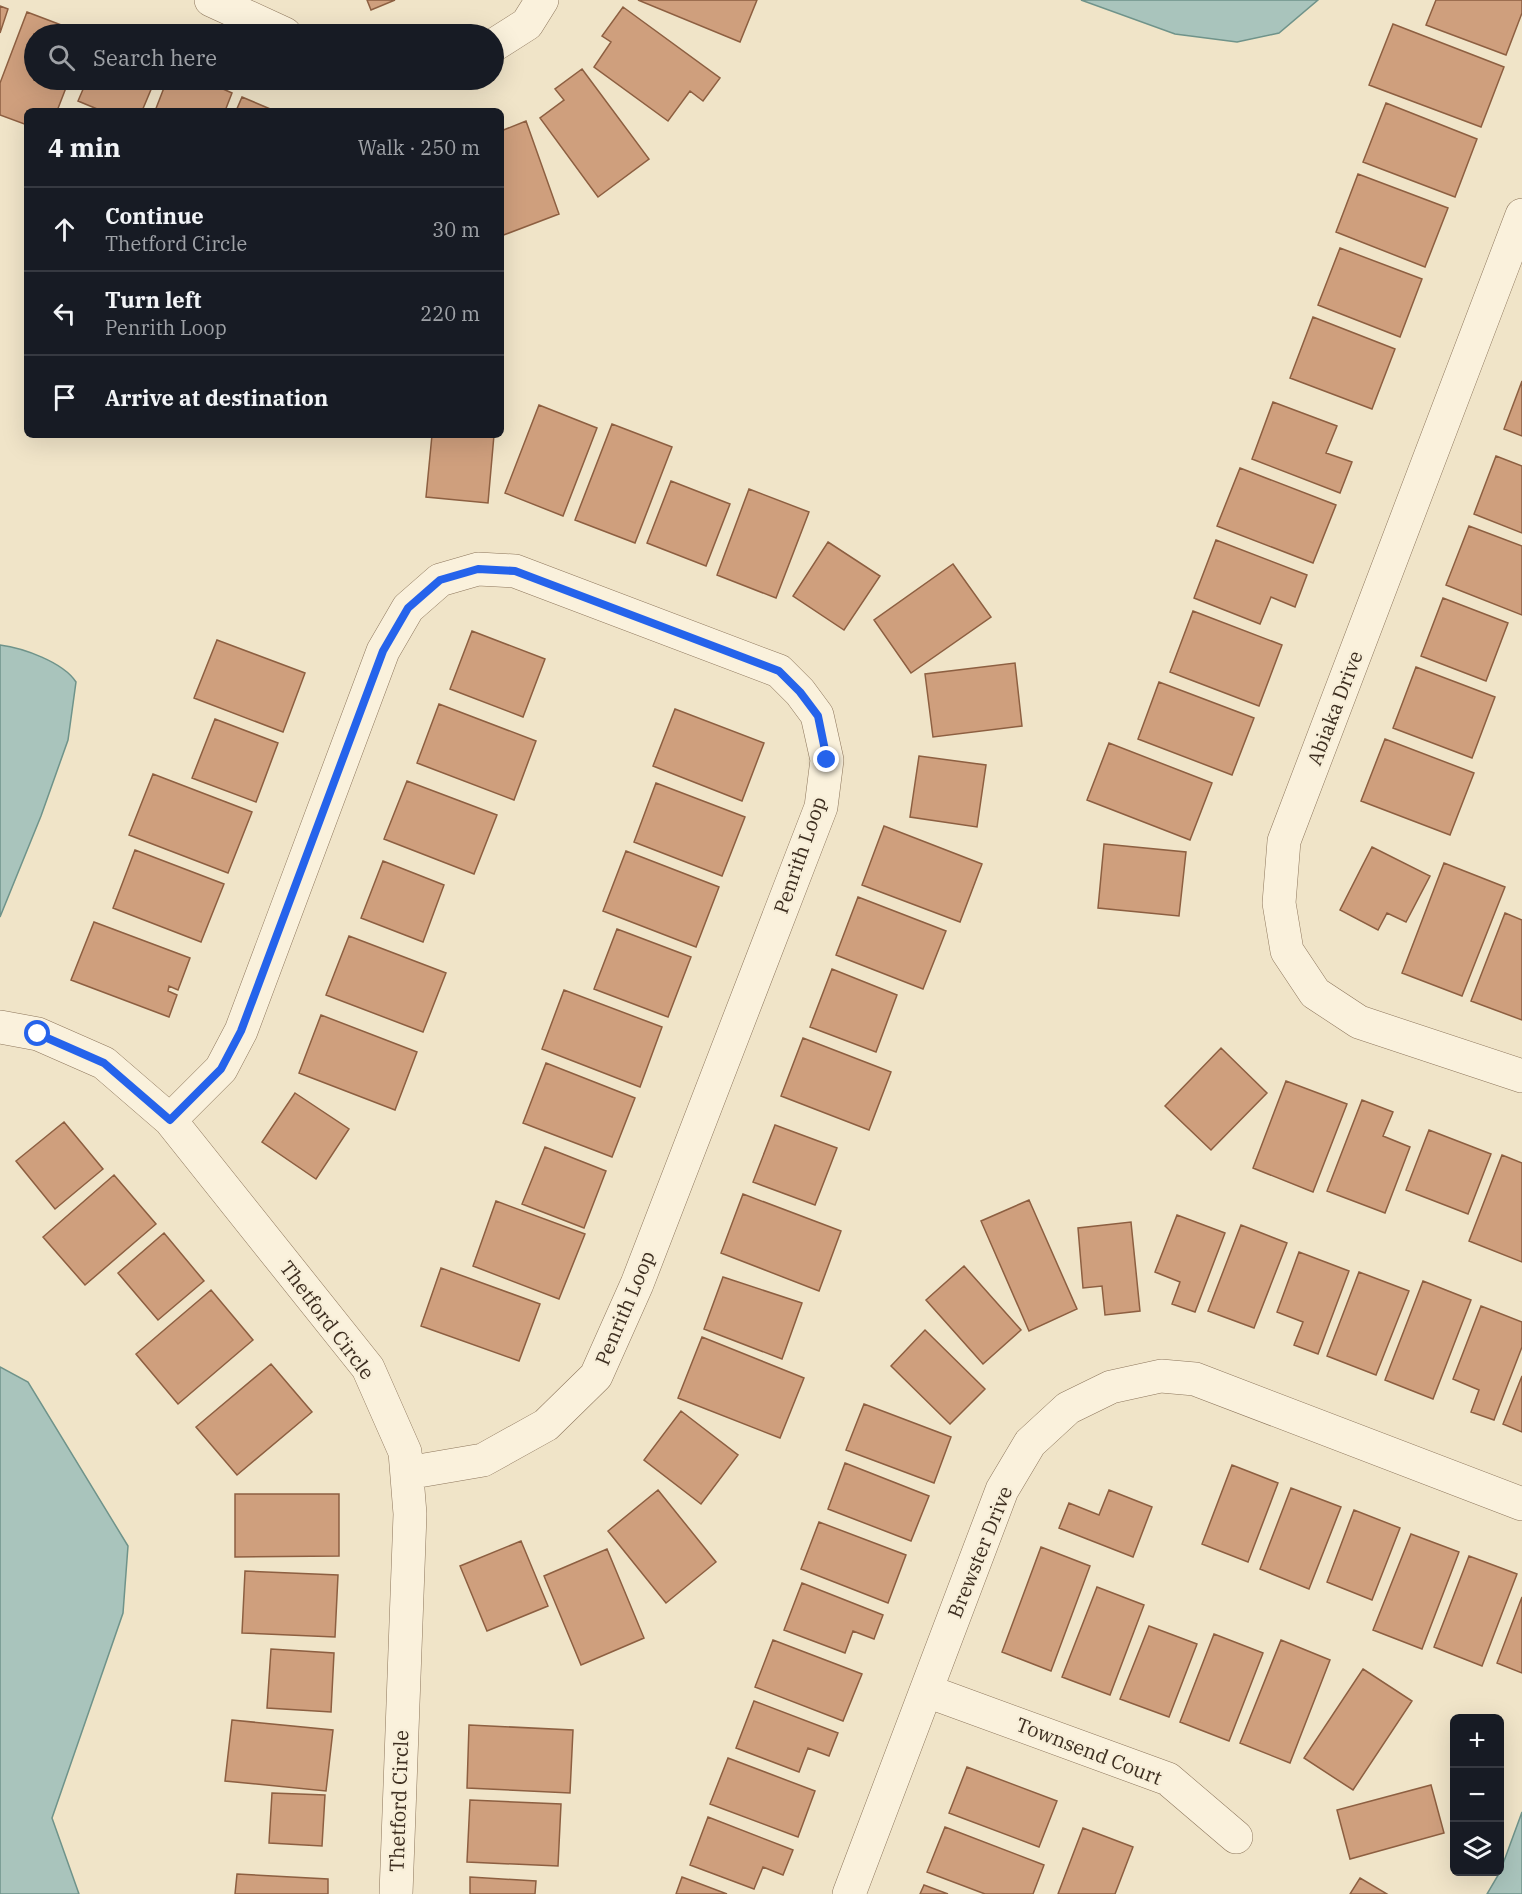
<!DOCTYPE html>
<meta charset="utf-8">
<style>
:root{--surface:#171b24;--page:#242831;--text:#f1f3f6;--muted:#9ea1a6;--line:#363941}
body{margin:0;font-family:"IBM Plex Serif",serif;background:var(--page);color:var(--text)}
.controls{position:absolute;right:18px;bottom:18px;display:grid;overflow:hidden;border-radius:9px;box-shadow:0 6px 24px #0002}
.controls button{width:54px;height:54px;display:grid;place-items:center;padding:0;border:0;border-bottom:2px solid var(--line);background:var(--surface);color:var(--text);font:30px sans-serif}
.stop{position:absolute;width:18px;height:18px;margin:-14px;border:4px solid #2563eb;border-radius:50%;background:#fff}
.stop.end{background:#2563eb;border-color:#fff;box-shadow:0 2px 6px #0008}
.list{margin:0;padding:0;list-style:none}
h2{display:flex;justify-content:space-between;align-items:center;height:78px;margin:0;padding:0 24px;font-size:26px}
h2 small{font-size:20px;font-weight:400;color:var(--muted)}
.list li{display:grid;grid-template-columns:39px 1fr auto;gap:18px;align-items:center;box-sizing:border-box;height:84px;padding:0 24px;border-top:2px solid var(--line)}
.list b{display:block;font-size:22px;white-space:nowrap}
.list p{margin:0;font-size:20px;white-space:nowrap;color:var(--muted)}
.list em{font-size:20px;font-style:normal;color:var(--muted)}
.icon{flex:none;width:33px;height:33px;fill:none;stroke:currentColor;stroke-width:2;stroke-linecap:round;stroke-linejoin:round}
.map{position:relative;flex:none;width:1522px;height:1894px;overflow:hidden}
.search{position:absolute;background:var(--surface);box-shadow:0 6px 24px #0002;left:24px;top:24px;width:480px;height:66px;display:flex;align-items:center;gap:15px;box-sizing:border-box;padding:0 21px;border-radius:33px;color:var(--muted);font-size:22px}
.panel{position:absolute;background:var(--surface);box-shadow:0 6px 24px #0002;left:24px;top:108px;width:480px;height:330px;border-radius:9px}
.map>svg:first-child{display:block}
</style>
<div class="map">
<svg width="1522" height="1894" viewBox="0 0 1522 1894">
<rect width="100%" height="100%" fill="#f0e4c8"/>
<!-- water -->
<path fill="#a9c4bc" stroke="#6f938a" stroke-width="1.5" d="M1081,0H1318L1279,33L1237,42L1175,34Z
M0,645C23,648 63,662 76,682L68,740L41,816L0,917Z
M0,1367L28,1382L128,1546L123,1613L52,1818L79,1894H0Z
M1522,1812V1894H1487L1500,1872Z"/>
<!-- building -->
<path fill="#cf9f7d" stroke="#8d5f41" stroke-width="1.5" d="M367,0H395L371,10Z
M638,0H757L740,42Z
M1436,0H1522V13L1506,55L1426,25Z
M0,6L8,9L0,33Z
M623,7L720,78L703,101L690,91L668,121L594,67L611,42L602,36Z
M27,12L85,34H34V80H69L57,111H27V125L0,115V83Z
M1393,24L1504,67L1481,127L1369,85Z
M582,69L649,159L598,197L540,118L564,100L555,89Z
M87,80H155L142,111H102L78,101Z
M167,80H208L207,82L232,93L225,111H155Z
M242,97L275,111H236Z
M1386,103L1477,139L1455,197L1363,162Z
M526,121L559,214L501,236V131Z
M1358,174L1448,208L1425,267L1336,232Z
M1340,248L1422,279L1400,337L1318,305Z
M1313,317L1395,349L1372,409L1290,378Z
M1522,381V436L1504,429Z
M1273,402L1337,426L1326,453L1352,462L1340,493L1252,459Z
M539,405L597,428L563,516L505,493Z
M612,424L672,447L635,543L575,520Z
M432,435H494L488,503L426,497Z
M1496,456L1522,466V533L1474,514Z
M1240,468L1336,505L1313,563L1217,526Z
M671,481L730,504L706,566L647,543Z
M749,489L809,512L776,598L717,575Z
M1469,526L1522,546V615L1446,585Z
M1216,540L1307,575L1295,607L1271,597L1260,624L1194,598Z
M828,542L880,576L844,630L793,596Z
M953,564L991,617L911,673L874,620Z
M1443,598L1508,623L1486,681L1421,656Z
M1193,611L1282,645L1259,706L1170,672Z
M472,631L545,659L523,717L450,689Z
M217,640L305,673L283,732L194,698Z
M1015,663L1022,726L933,737L925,674Z
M1416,667L1495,697L1472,758L1393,728Z
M1159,682L1254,718L1232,775L1138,739Z
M439,704L536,741L514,800L417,763Z
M675,709L764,743L742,801L653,766Z
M215,719L278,743L256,802L192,778Z
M1385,739L1474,773L1450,835L1361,801Z
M1109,743L1212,783L1190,840L1087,800Z
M919,756L986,765L977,827L910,817Z
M153,774L252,812L228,873L129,835Z
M407,781L497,815L474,874L384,839Z
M656,783L745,817L722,876L634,842Z
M884,826L982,864L960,922L862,885Z
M1104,844L1186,852L1179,916L1098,908Z
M1372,847L1430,876L1406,922L1387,913L1378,930L1340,910Z
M135,850L224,884L201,942L113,908Z
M626,851L719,887L696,947L603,911Z
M383,861L444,885L423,942L361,918Z
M1444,863L1505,887L1462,996L1402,973Z
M858,897L946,931L923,989L836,955Z
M1505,913L1522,920V1020L1471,1001Z
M94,922L190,958L178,990L169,986L168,991L177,995L169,1017L71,980Z
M617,929L691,957L668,1017L594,989Z
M349,936L446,973L423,1032L326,995Z
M832,969L897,995L876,1052L810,1027Z
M564,990L662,1027L640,1087L542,1049Z
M321,1015L417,1052L395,1110L299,1073Z
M803,1038L891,1072L869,1130L781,1096Z
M1221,1048L1267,1093L1211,1150L1165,1106Z
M546,1063L635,1098L612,1157L523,1123Z
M1286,1081L1347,1104L1313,1192L1253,1168Z
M295,1093L349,1129L316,1179L262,1142Z
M1362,1100L1393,1112L1383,1136L1410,1147L1385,1213L1327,1191Z
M64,1122L103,1169L55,1209L16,1161Z
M775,1125L837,1148L815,1205L753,1182Z
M1429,1130L1491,1154L1468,1214L1406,1190Z
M545,1147L606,1171L584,1228L522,1204Z
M1502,1155L1522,1163V1262L1469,1241Z
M114,1175L156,1224L85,1285L43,1237Z
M743,1194L841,1231L819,1291L721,1253Z
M1029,1200L1077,1309L1029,1331L981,1221Z
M496,1201L585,1234L559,1299L473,1266Z
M1177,1215L1225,1233L1195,1312L1172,1304L1180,1282L1155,1272Z
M1131,1222L1140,1311L1105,1315L1102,1286L1083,1288L1078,1228Z
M1241,1225L1287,1243L1254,1328L1208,1311Z
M164,1233L204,1281L158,1320L118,1273Z
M1299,1252L1349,1271L1318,1354L1294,1345L1303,1322L1277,1312Z
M964,1266L1021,1330L983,1364L926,1300Z
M441,1268L540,1304L519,1361L421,1326Z
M1359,1272L1409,1291L1376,1375L1327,1356Z
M723,1277L802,1303L782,1359L704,1329Z
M1423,1281L1471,1300L1433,1399L1385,1380Z
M211,1290L253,1340L178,1404L136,1354Z
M1481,1306L1522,1322V1347L1494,1420L1471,1412L1479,1390L1453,1379Z
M925,1330L985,1389L950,1424L891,1366Z
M702,1337L804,1378L780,1438L678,1398Z
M271,1364L312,1412L237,1475L196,1427Z
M1522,1376V1432L1503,1424Z
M864,1404L951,1437L934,1483L846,1450Z
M681,1411L738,1455L701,1504L644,1460Z
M845,1463L929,1496L911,1541L828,1509Z
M1232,1465L1278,1483L1248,1562L1202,1544Z
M1291,1488L1341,1507L1309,1589L1260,1569Z
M658,1490L716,1562L666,1603L608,1531Z
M1109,1490L1152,1507L1133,1557L1059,1528L1069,1503L1099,1515Z
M235,1494H339V1556L235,1557Z
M1354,1510L1400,1528L1372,1600L1327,1582Z
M819,1522L906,1555L888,1603L801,1569Z
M1411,1534L1459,1552L1422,1649L1373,1630Z
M521,1541L548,1606L487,1631L460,1566Z
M1041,1547L1090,1566L1051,1671L1002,1652Z
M607,1549L644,1638L581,1665L544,1576Z
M1469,1556L1517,1574L1482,1666L1434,1647Z
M245,1571L338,1575L335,1637L242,1633Z
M802,1583L883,1615L874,1639L853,1631L845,1653L784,1630Z
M1097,1587L1144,1605L1110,1695L1062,1677Z
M1522,1597V1673L1497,1663Z
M1149,1626L1197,1644L1169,1717L1120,1699Z
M1214,1634L1263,1653L1229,1741L1180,1722Z
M773,1640L862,1674L843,1721L755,1687Z
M1281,1640L1330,1660L1290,1763L1240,1743Z
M271,1649L334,1653L331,1712L267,1708Z
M1363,1669L1412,1701L1353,1790L1304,1758Z
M754,1701L838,1733L829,1756L808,1748L799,1772L736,1748Z
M232,1720L333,1730L326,1791L225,1781Z
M469,1725L573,1730L570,1793L467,1788Z
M728,1758L815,1791L798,1837L710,1804Z
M967,1767L1057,1801L1039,1847L949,1813Z
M1431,1785L1444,1833L1350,1859L1337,1810Z
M272,1793L325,1795L322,1846L269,1843Z
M470,1800L561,1804L558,1866L467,1862Z
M708,1817L793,1850L783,1875L763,1867L754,1889L690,1865Z
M945,1827L1044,1865L1033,1894H985L927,1872Z
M1083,1828L1133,1847L1115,1894H1058Z
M237,1874L328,1879V1894H235Z
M470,1877L536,1881L535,1894H470Z
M682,1877L727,1894H676Z
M1360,1878L1387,1894H1350Z
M924,1885L948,1894H920Z"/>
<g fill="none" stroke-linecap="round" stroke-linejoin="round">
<!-- minor casing -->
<g stroke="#8d765c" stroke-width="34">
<path id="minor" d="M211,0L285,34
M494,45L527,24L542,0
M1522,215L1284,841L1279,903L1287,951L1315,993L1359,1022L1522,1076
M0,1027L38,1034L104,1063L170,1120L368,1368L405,1452L410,1514L396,1894
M170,1120L221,1069L241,1031L383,651L408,608L440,580L478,569L515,571L779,671L800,692L817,715L827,760L821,807L637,1284L596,1376L546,1425L483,1460L407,1473
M927,1691L1168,1779L1236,1837
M849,1894L1002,1490L1030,1443L1068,1408L1111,1387L1161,1376L1195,1379L1522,1504"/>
</g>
<!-- minor -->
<use href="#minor" stroke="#faf1dc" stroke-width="33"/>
</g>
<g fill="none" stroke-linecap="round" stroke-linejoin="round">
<!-- route -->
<path stroke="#2563eb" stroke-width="8" d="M38,1034L104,1063L170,1120L221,1069L241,1031L383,651L408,608L440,580L478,569L515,571L779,671L800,692L818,716L827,760"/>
</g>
<g text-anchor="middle" stroke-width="4.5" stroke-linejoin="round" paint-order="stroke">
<!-- street labels -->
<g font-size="20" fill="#3d2e20" stroke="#f7eed8">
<text transform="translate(1335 708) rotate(-69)" y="7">Abiaka Drive</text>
<text transform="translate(800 855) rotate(-71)" y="7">Penrith Loop</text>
<text transform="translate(625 1308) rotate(-67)" y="7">Penrith Loop</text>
<text transform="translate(327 1320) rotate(53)" y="7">Thetford Circle</text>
<text transform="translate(980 1552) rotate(-68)" y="7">Brewster Drive</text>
<text transform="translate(1089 1751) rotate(21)" y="7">Townsend Court</text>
<text transform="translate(399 1801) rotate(-88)" y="7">Thetford Circle</text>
</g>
</g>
</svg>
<div class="controls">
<button>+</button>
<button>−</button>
<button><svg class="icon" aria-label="layers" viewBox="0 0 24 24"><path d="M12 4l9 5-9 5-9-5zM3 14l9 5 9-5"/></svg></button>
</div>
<div class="stop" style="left:38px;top:1034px"></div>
<div class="stop end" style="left:827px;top:760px"></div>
<div class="search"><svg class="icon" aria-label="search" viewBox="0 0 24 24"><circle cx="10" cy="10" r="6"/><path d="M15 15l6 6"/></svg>Search here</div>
<section class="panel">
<h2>4 min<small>Walk · 250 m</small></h2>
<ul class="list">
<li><svg class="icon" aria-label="ahead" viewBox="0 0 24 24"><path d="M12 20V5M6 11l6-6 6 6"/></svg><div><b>Continue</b><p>Thetford Circle</p></div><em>30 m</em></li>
<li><svg class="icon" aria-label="left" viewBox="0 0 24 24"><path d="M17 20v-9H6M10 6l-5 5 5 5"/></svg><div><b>Turn left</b><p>Penrith Loop</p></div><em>220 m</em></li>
<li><svg class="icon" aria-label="arrive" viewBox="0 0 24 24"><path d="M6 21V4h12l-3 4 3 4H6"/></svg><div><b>Arrive at destination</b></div></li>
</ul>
</section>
</div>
